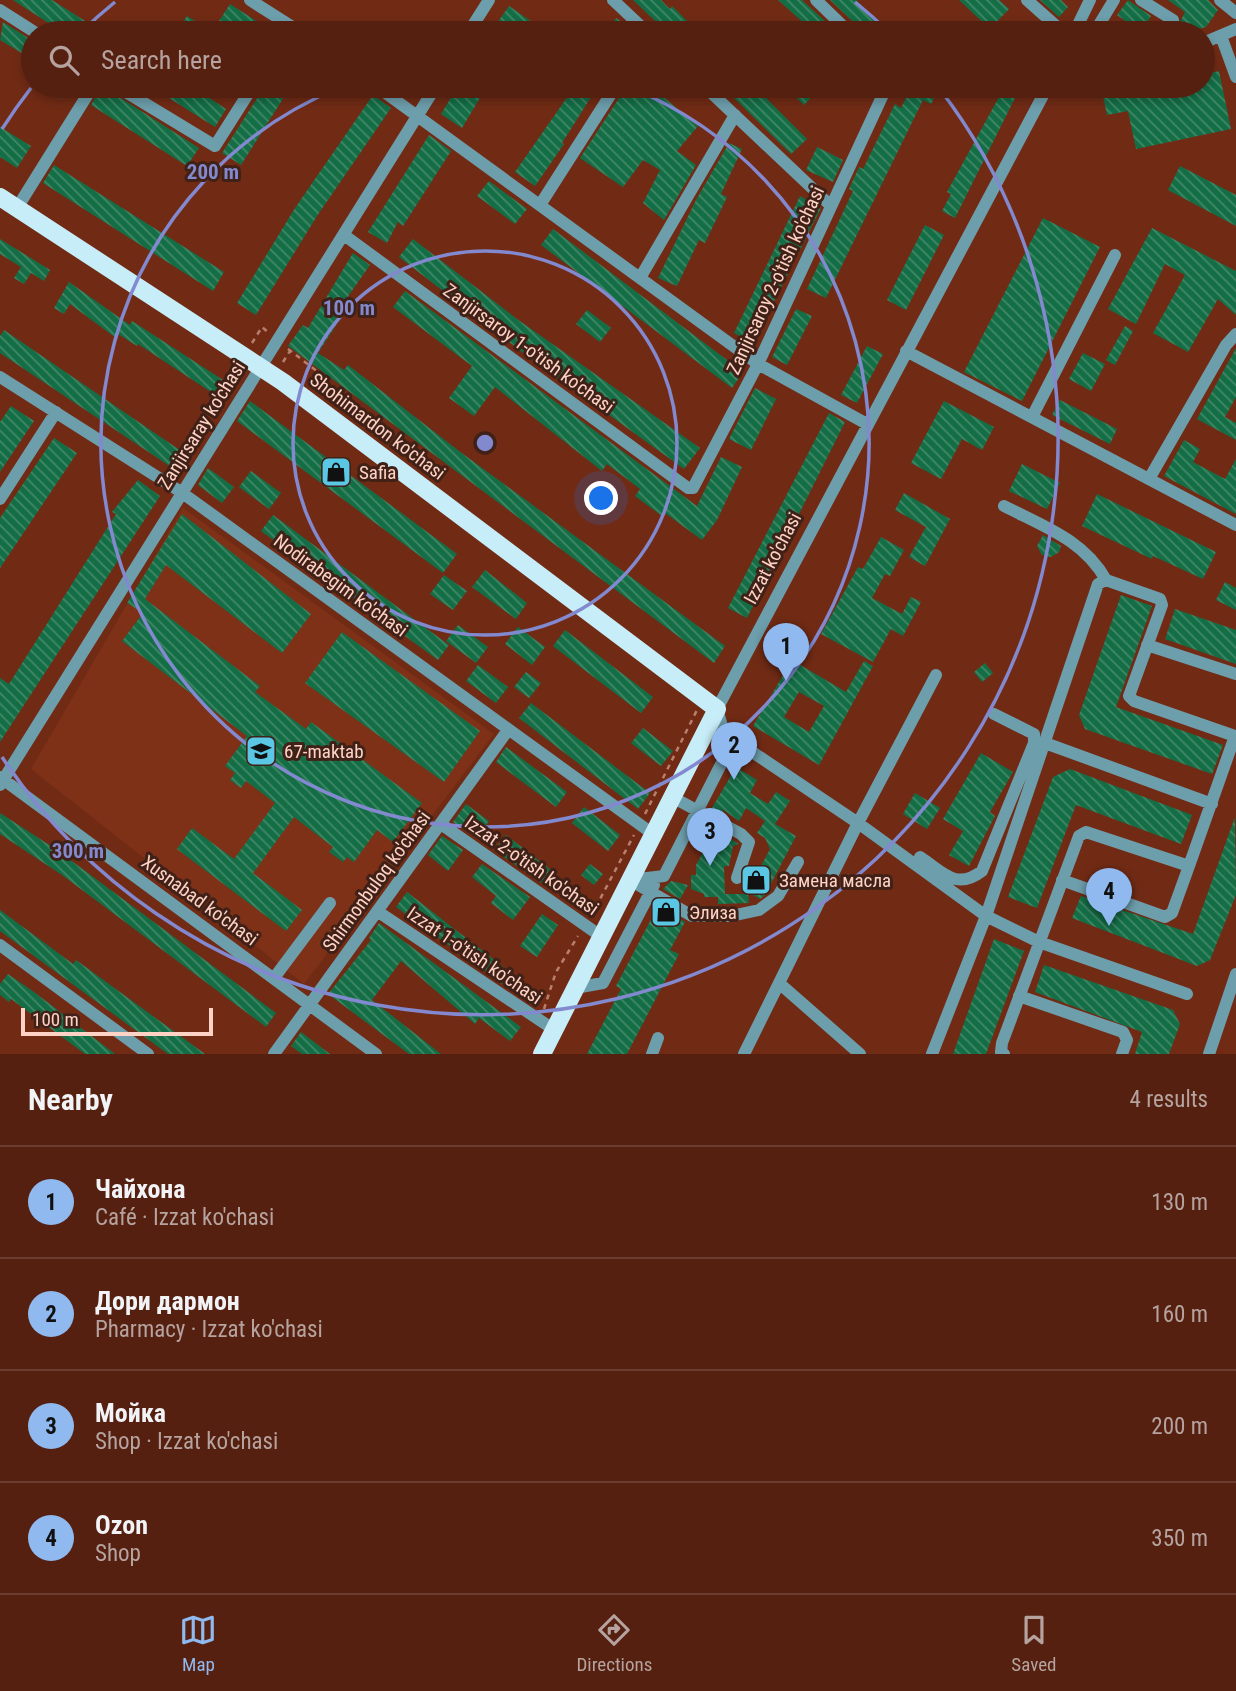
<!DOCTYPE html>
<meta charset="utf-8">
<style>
:root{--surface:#552010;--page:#5b2819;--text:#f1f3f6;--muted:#b6a39f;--line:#6b3e30;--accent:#90b9f0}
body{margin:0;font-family:"Roboto Condensed",sans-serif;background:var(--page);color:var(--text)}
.scale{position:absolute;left:21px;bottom:18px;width:192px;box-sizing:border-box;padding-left:7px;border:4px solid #fed2c5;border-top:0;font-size:19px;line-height:24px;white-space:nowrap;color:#fed2c5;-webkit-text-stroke:5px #402117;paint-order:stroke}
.you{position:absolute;left:602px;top:499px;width:24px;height:24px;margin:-18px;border:5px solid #fff;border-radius:50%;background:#1a73e8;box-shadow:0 0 0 10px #1a73e833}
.badge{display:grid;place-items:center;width:46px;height:46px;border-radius:50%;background:var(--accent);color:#111;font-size:23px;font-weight:700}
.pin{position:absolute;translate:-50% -58px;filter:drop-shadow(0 2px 4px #0008)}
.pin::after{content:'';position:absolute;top:37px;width:24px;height:21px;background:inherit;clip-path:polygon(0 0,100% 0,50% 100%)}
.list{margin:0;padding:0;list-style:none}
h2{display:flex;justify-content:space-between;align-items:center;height:91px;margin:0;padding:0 28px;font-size:30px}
h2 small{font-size:23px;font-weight:400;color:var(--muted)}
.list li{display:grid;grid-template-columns:46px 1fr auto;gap:21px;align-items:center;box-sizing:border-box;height:112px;padding:0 28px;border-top:2px solid var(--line)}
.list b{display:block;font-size:26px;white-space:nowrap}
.list p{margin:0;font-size:23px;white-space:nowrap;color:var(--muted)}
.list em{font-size:23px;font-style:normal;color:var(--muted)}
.icon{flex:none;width:38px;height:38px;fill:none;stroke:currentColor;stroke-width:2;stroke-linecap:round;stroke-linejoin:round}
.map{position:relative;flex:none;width:1236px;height:1054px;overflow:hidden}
.search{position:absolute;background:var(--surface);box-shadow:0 4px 10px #0003;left:21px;right:21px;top:21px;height:77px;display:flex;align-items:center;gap:18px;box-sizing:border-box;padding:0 24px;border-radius:38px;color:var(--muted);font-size:26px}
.sheet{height:539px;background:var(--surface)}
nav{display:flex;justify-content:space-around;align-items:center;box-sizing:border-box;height:98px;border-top:2px solid var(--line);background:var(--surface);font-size:19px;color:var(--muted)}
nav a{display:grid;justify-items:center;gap:4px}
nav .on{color:var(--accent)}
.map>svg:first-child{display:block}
</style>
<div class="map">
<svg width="1236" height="1054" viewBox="0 0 1236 1054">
<defs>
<pattern id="building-back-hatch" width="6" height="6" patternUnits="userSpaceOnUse" patternTransform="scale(1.75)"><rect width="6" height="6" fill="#136e46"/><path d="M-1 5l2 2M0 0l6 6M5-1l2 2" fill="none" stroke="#428868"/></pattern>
</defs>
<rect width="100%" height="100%" fill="#712b15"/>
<!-- built -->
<path fill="#7e3117" d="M183,508L494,734L304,984L31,769Z"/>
<!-- building -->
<path fill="url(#building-back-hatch)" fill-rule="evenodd" d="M13,0H52L104,33H64Z
M633,0H661L670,9L672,6L699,33H668Z
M778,0H802L838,33H815Z
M830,0H856L883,26L876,33H865Z
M959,0H999L1009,9L990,29Z
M1040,0H1061L1068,7L1059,17Z
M1128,0L1151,16L1141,32L1117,15Z
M1168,0H1208L1218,10L1206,27L1185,33L1177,28L1185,12Z
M230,4L275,33H176L187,16L212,32Z
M509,6L532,22L524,33H490Z
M616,18L625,24L636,33H607Z
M3,22L33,41V68L22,61L25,55L0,40Z
M1219,71L1231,129L1136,149L1128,111L1107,115L1103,96L1151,86H1203V75Z
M41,86H71L62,99Z
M102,86L199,148L187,166L91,105Z
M150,86H191L226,109L215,127Z
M265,86H291L241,165L222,153Z
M458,86H487L462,128L441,114Z
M575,86H598L562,143L564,144L535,186L515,172Z
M627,86H668L661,95L698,126L677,151L696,165L664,220L643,203L660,170L643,160L623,187L580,158Z
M722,86H754L807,139L791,154Z
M784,86H822L804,105Z
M912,86H940L931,104L923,100L826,298L807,289L853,191L849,189L859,167L863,169L895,104L901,108Z
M1005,86H1021L955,218L942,211L951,194L947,192Z
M373,95L391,108L317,216L256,315L237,303L295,208Z
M0,127L31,146L17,168L0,157Z
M429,135L451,151L403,226L398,222L387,243L368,232Z
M729,143L742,149L721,194L727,197L705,243L699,240L677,286L658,278L696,200Z
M817,147L843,160L833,182L806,170Z
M54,165L224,272L213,291L43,183Z
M1180,166L1236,195V226L1168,190Z
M489,181L527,209L515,224L477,196Z
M800,196L821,208L753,343L734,333Z
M1043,218L1100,247L1022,401L964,372Z
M925,225L944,235L906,310L887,300Z
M1152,228L1236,271V315L1218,299L1188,352L1153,333L1185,275L1165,264L1136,324L1108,309Z
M553,229L743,372L732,388L541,245Z
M0,239L50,270L44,281L31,273L24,284L14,278L21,267L0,254Z
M413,239L517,319L700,448L684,469L526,355L399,257Z
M353,253L370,265L335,315L340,319L318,353L344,370L348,365L459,451L725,646L714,663L288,346L303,325L308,328Z
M69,282L130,325L132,321L223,380L214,394L138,344L137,346L118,334L116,338L70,304L64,314L54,308Z
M405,291L697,506L721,457L742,467L717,520L702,540L665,513L662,516L635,496L640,489L607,464L602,471L495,387L474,416L449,398L472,366L393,307Z
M796,309L812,316L787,365L772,357Z
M587,310L611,328L600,342L576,324Z
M1125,326L1133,331L1115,365L1106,360Z
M4,330L184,453L174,469L0,353V336Z
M867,346L883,354L857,403L841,395Z
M1236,348V397L1225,417L1236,423V440L1197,419Z
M1083,353L1105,364L1091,391L1069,379Z
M755,388L776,399L751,450L729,439Z
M1060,400L1117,429L1110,444L1052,415Z
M250,401L457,554L443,573L237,421Z
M944,401L994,427L982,450L962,439L941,479L911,463Z
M11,406L34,421L0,472V422Z
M829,413L845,422L747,618L728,608Z
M54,438L77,453L0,568V518Z
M1184,440L1200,449L1193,462L1225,479L1236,459V514L1164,476Z
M1022,464L1060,483L1047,509L1009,491Z
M208,468L234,487L222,503L198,485Z
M251,471L281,493L269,509L239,487Z
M138,480L160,496L0,742V678L9,684L116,514L112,512Z
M904,493L950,519L925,566L909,557L926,527L895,510Z
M1097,494L1216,552L1203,579L1153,556L1152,559L1082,526Z
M182,514L311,614L282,653L166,565L145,599L260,686L255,692L306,729L311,722L422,803L393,842L377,830L354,862L347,857L343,862L329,852L333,847L294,817L253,873L302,910L286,931L177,849L192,828L234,859L275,803L246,781L241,788L230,780L235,773L225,766L247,736L122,641L143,613L127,603Z
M273,515L449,645L438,660L261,531Z
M1043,535L1061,546L1059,552L1051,557L1042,555L1037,546Z
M881,537L904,550L890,576L885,574L872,598L902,614L911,597L921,602L903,636L891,629L873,662L821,634L858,567L863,569Z
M485,570L527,603L516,619L472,587Z
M444,575L467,591L453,610L430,594Z
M1225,582L1236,588V610L1216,600Z
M1121,595L1152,606L1116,707L1223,745L1212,774L1085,729L1079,715Z
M1175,609L1236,630V664L1165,639Z
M458,625L488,647L476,663L446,641Z
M518,627L545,647L532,665L505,644Z
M565,630L653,697L641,713L553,646Z
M342,632L480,731L444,782L305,683Z
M792,660L846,692L864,661L873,666L819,765L753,726ZM799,692L824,706L809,732L784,717Z
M985,663L993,673L982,682L974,672Z
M478,665L508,687L496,703L466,681Z
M526,672L541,683L529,698L514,687Z
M531,703L650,793L638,809L519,718Z
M643,728L673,751L661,766L631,743Z
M506,747L567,792L556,807L496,762Z
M981,753L1013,772L990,812L995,816L969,866L949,855L963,831L943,819Z
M736,767L757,780L750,793L768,804L776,792L790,801L775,824L796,836L765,895L760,899L747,892L770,849L765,838L757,833L765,821L746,808L739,821L722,809L725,816L712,808Z
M1070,769L1192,815L1181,844L1076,805L1037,908L1008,897L1053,777Z
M915,793L940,808L927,829L903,814Z
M466,804L489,821L478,836H474L453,822Z
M584,807L620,835L608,851L572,823Z
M0,813L57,850L276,1013L266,1027L62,875L0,834Z
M1235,817L1236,895L1210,960L1197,966L1072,918L1081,896L1193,934Z
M715,830L739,844L733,846L729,866H724L725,894H748L749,903L718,904V897H704V894L691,889V875H696V865Z
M506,835L551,870L541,883L494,850Z
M442,836L463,850L448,871L428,855Z
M482,864L530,897L513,920L491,903L496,896L472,877Z
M590,864L603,874L594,885L581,875Z
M671,881L688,885L680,899L663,889Z
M407,892L520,980L512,991L396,907Z
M658,906L685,922L670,950L679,954L627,1054H587L621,989L616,986Z
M0,910L73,964L76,960L205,1054H168L0,931Z
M542,914L558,925L537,957L520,946Z
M379,923L521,1027L510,1041L479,1018L475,1024L401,961L372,1000L441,1054H409L328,994L371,940L369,938Z
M994,939L1024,951L986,1054H953Z
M1044,965L1173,1010L1180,1024L1169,1054H1135L1142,1032L1035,992Z
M8,974L34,992L115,1054H85L11,999L9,1002L0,995V984Z
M301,1032L330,1054H302L291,1046Z"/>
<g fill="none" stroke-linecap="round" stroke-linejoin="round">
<!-- path -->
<path stroke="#b87f6e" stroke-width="2.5" stroke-dasharray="5 5" stroke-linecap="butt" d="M252,343L262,327L269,333
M288,349L322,375
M283,362L290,351
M234,387L228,383L236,370
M645,814L697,710
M591,916L634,835
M544,1009L556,972L578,936"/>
<!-- minor -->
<path stroke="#6d9eac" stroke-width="12" d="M250,0L302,33
M613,0L648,33
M816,0L850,33
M1027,0L1064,33
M1141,0L1173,20
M1220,0L1236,13
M0,10L36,33
M468,33L489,0
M1074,33L1090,0
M1094,33L1114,0
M1221,36L1236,77
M1203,43L1236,29
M116,86L215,146L253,86
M376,86L758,364L867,424
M704,86L831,206
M1048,86L717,709L724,733L858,823L986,916L1039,942L1187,994
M540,205L616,86
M17,208L93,86
M344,235L688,488H693L758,364L887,86
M640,278L735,115
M906,351L1236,525
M0,377L181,492L653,834
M1032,417L1115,255
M1149,479L1226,345L1236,334
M0,499L56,412
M1004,506C1043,526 1084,540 1106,580
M1147,645L1236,674
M1045,743L1212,804
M0,777L376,1054
M0,785L436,86
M672,797L741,834L749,842L737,878
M441,824L602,937
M920,857C943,872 956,891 982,871L1034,743V734L994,714
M630,880L692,916H731L759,910L778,896L798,862
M630,880L664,876L734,739
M1062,880L1165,917L1172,913L1189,866
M377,911L553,1029
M0,945L148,1054
M274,978L330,903
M779,983L860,1054
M575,988L603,983L654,885
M1019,996L1123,1032L1127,1040L1122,1054
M274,1054L508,730
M652,1054L658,1038
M744,1054L858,823L936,675
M932,1054L986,916L1098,584L1106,580L1160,599L1162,605L1129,696L1134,701L1235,736L1189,866L1086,832L1079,836L1002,1043L1001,1052L1004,1054
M1209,1054L1236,974"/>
<!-- major -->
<path stroke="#c7edf8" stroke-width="18" d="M0,197L283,382L717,709L542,1054"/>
</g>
<!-- distance rings -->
<g fill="none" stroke="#8289cf" stroke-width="3.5">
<circle cx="485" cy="443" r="192"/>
<path d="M629 87A384 384 0 1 1 341 87"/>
<path d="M2 129A576 576 0 0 1 31 88M81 32A576 576 0 0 1 115 2M855 2A576 576 0 0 1 889 32M939 88A576 576 0 1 1 2 757"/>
</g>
<!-- icons -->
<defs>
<g id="shop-square" transform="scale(1.575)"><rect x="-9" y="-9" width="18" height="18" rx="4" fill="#5ac8e5" stroke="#402117"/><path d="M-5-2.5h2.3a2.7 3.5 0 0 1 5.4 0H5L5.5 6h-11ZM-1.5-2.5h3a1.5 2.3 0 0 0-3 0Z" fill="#111"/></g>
<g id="school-square" transform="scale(1.575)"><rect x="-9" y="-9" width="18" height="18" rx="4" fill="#5ac8e5" stroke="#402117"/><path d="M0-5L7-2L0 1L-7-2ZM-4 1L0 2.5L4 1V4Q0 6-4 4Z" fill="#111"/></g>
</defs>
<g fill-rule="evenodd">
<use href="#shop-square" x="336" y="472"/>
<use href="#school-square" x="261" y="751"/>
<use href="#shop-square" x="756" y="880"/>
<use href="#shop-square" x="666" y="912"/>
</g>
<g text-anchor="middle" stroke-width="6" stroke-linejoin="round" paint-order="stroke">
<!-- street labels -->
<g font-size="19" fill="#fed2c5" stroke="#402117">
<text transform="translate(775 280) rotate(-65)" y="7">Zanjirsaroy 2-o'tish ko'chasi</text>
<text transform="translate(529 348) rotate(36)" y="7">Zanjirsaroy 1-o'tish ko'chasi</text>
<text transform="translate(201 425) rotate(-58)" y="7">Zanjirsaray ko'chasi</text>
<text transform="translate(378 426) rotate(37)" y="7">Shohimardon ko'chasi</text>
<text transform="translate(772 558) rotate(-62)" y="7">Izzat ko'chasi</text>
<text transform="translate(341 585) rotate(36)" y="7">Nodirabegim ko'chasi</text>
<text transform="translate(532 865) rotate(35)" y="7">Izzat 2-o'tish ko'chasi</text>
<text transform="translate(376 881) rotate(-54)" y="7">Shirmonbuloq ko'chasi</text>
<text transform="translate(200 900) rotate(36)" y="7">Xusnabad ko'chasi</text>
<text transform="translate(475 955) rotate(34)" y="7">Izzat 1-o'tish ko'chasi</text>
</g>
<!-- poi labels -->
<g font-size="19" fill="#fed2c5" stroke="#402117" text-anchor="start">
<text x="359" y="479">Safia</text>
<text x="284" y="758">67-maktab</text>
<text x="779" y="887">Замена масла</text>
<text x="689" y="919">Элиза</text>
</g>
</g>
<circle cx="485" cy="443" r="10" fill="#8289cf" stroke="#402117" stroke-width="3.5"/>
<g font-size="21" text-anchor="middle" font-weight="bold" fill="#8289cf" stroke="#402117" stroke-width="6" stroke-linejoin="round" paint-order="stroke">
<text x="213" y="179">200 m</text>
<text x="349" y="315">100 m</text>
<text x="78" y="858">300 m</text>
</g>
</svg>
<div class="scale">100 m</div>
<div class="you"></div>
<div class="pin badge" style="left:786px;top:681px">1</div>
<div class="pin badge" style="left:734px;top:780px">2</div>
<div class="pin badge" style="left:710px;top:866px">3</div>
<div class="pin badge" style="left:1109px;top:926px">4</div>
<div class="search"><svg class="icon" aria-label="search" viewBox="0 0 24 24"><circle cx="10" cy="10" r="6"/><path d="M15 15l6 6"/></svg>Search here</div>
</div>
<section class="sheet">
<h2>Nearby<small>4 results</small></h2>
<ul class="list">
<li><span class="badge">1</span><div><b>Чайхона</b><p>Café · Izzat ko'chasi</p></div><em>130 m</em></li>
<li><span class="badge">2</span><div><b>Дори дармон</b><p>Pharmacy · Izzat ko'chasi</p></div><em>160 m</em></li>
<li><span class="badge">3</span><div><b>Мойка</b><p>Shop · Izzat ko'chasi</p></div><em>200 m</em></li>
<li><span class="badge">4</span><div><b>Ozon</b><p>Shop</p></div><em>350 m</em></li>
</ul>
</section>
<nav>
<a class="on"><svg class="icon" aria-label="map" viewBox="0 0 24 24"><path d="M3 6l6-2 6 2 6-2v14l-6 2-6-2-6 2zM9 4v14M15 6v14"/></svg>Map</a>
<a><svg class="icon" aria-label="directions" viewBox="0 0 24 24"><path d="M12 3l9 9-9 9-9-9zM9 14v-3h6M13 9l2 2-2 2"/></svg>Directions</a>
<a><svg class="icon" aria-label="saved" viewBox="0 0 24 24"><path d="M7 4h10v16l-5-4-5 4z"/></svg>Saved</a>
</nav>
